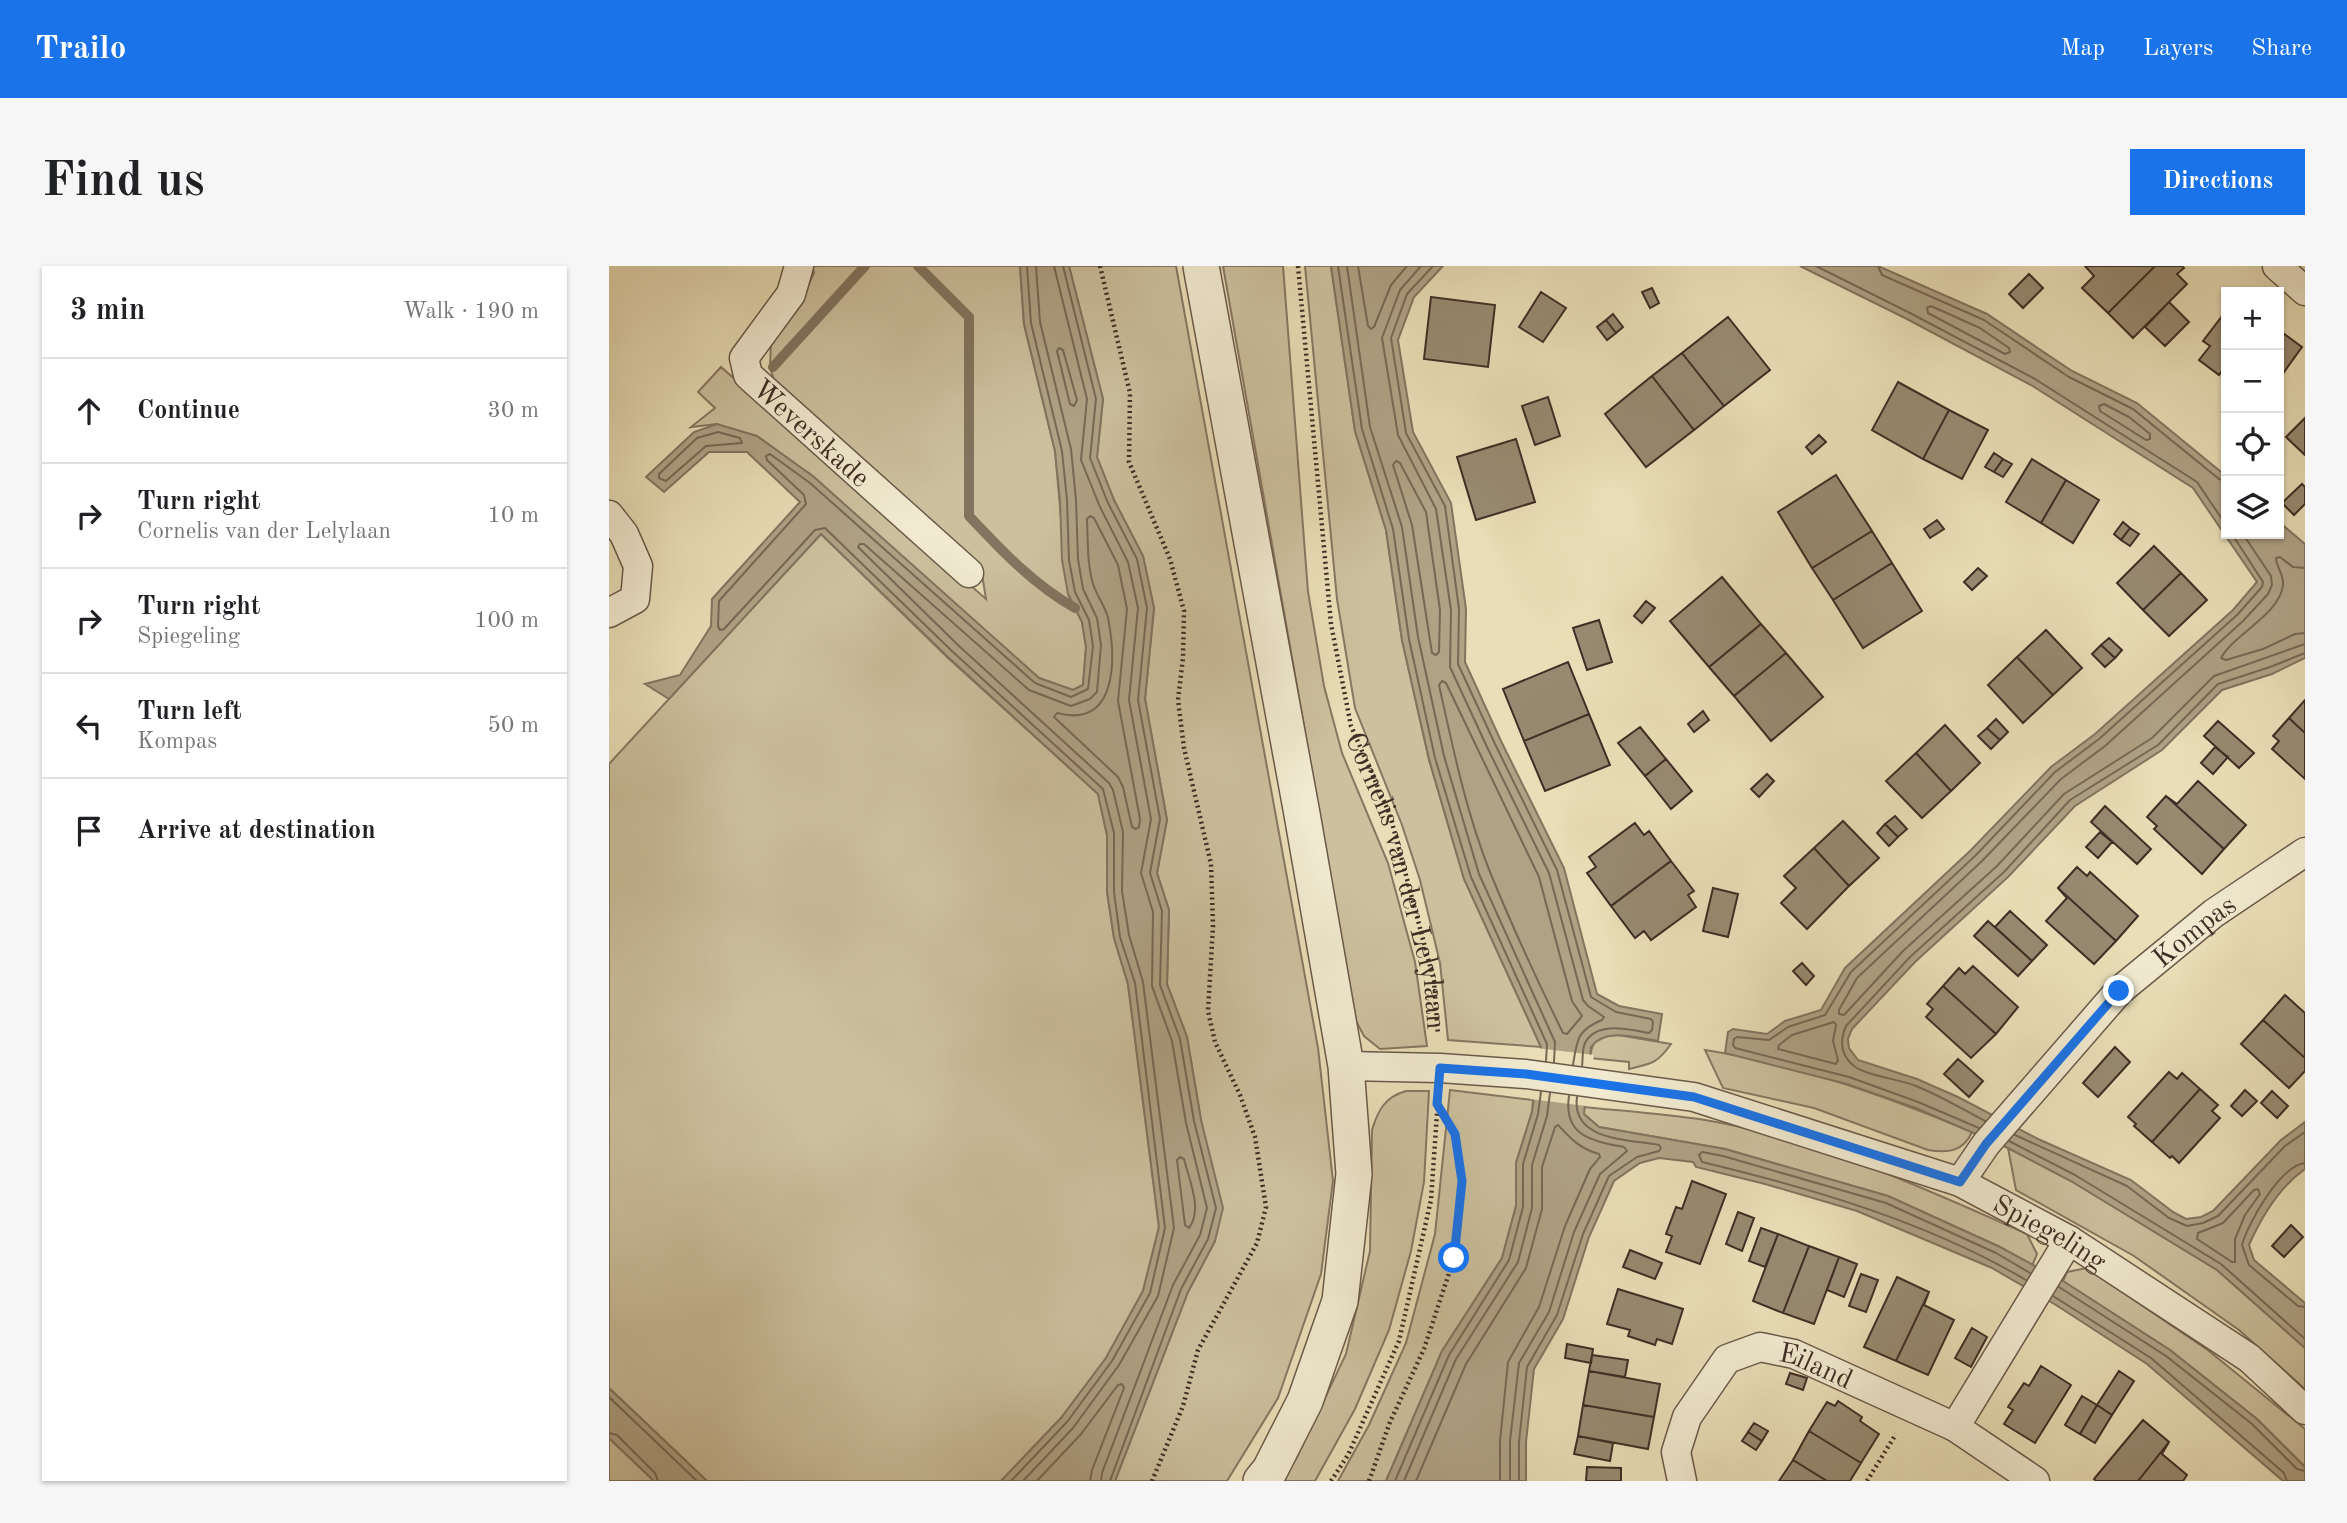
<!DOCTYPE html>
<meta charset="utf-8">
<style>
:root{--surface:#fff;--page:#f6f6f6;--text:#202124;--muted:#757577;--line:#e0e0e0;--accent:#1a73e8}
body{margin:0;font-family:"Old Standard TT",serif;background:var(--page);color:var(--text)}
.controls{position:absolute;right:21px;top:21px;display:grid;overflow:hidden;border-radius:0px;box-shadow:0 2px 5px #0004}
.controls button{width:63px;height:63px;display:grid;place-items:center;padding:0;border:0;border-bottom:2px solid var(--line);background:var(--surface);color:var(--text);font:35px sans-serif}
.stop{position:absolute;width:21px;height:21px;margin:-16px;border:5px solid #1a73e8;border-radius:50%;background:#fff}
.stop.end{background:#1a73e8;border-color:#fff;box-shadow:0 2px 7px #0008}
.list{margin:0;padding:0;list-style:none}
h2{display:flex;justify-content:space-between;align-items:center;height:91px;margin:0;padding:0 28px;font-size:30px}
h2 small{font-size:23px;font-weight:400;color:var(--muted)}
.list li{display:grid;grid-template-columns:46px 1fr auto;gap:21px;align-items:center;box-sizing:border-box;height:105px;padding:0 28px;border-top:2px solid var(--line)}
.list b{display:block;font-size:26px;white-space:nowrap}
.list p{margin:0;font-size:23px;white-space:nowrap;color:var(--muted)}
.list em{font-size:23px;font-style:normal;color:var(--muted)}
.icon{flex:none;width:38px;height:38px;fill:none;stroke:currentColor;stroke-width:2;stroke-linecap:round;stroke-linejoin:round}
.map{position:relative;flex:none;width:1696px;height:1215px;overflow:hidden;border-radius:0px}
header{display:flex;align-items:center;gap:42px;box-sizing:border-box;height:98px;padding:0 35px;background:var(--accent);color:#fff}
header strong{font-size:33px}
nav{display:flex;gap:38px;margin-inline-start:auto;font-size:24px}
.intro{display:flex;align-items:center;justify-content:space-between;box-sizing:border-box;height:168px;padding:0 42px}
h1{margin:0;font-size:49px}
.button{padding:18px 32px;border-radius:0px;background:var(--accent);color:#fff;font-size:24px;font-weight:700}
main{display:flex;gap:42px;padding:0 42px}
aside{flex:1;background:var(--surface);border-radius:0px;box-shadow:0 2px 5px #0004}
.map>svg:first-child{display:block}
</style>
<header>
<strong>Trailo</strong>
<nav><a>Map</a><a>Layers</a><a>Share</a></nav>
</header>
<div class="intro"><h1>Find us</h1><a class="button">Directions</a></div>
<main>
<aside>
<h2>3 min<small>Walk · 190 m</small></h2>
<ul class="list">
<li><svg class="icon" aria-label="ahead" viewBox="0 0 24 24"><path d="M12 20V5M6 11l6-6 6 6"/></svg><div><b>Continue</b></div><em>30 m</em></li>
<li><svg class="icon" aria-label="right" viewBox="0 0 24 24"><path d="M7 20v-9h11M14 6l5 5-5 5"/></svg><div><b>Turn right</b><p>Cornelis van der Lelylaan</p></div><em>10 m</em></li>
<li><svg class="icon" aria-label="right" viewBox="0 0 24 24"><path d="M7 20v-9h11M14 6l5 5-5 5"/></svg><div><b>Turn right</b><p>Spiegeling</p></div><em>100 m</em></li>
<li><svg class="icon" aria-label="left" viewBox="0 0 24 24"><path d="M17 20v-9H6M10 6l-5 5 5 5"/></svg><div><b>Turn left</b><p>Kompas</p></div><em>50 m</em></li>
<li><svg class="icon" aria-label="arrive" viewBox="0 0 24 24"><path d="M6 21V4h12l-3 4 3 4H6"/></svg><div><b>Arrive at destination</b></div></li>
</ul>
</aside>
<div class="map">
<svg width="1696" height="1215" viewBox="0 0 1696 1215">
<rect width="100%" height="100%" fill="#e9deb7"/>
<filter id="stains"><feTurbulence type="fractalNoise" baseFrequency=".00286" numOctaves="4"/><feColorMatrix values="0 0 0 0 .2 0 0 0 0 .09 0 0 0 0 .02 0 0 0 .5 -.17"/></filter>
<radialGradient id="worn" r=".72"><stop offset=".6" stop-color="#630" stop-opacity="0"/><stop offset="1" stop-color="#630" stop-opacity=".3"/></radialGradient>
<!-- green -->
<path fill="#ccc09e" stroke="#867762" stroke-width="2" d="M204,0H411L415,58L446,185L459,328L473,356L477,381L474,419L464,424L430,412L200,207L108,158L82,161L106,142L89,126L112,101L377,333L372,302L167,121L161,101L162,77L193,32L205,7Z
M460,0H567L709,782L724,915L712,1008L669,1132L618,1215H506L579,1026L606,975L592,854L578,771L558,718L560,644L548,607L558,554L536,433L545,342L534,290L505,234L488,191L494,133Z
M614,0H674L699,326L715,420L733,487L779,597L806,696L818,780L771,783L755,770L747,755Z
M696,0H722L746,165L777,264L793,374L820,494L855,613L932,781L839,774L831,697L811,614L793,559L746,442L728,333Z
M212,268L339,392L489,528L498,569V626L505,672L519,718L550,961L534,1025L497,1092L452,1152L392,1215H98L0,1122V498Z
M1009,769L1062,778C1049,797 1042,798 1020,803V796L981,792C983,772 990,770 1009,769Z
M1096,784C1188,798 1277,830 1363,866C1354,886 1339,887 1319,884L1205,842L1114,822Z
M841,824L924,834L923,846L907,897V940L893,992L833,1085L777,1215H729L760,1159L797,1077L826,968Z
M797,825H820L815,916L802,985L780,1064L746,1143L706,1215H671L687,1193L737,1088L761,985L763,864C769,844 776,831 797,825Z
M974,841C1014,845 1056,848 1096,854C1210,873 1314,922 1418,968L1428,988L1423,1000L1391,981L1279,930L1116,883L990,861L975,848Z
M1399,882L1462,915L1608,1004L1696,1082V1123L1630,1064L1525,990L1407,924Z
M1478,1002L1600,1085L1696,1163V1201L1648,1153L1561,1084L1454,1015L1458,1006Z
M0,1172L45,1215H0Z"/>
<!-- water -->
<path fill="#afa285" stroke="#82745f" stroke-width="2" d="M411,0H460L494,133L488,191L505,234L534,290L545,342L536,433L558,554L548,607L560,644L558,718L578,771L592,854L614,942L606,975L579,1026L506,1215H392L452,1152L497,1092L534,1025L550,961L519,718L505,672L498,626V569L489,528L339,391L212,268L60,433L36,418L71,409L102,360L103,333L191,236L138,186H100L55,226L37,211L85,166L108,158L148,170L205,211L430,412L464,424L474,419L477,381L473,356L459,328L453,294L451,235L446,185L415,58Z
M722,0H834L805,31L789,74L804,166L842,237L857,343L856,396L892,475L955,602L988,728L1010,740L1053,748L1049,775C1028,772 997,761 982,781L975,848L990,861L1116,883L1279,930L1391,981L1454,1015L1561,1084L1648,1153L1696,1201V1215H1674L1538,1098L1447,1039L1383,1002L1248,945L1156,918L1087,901L1084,896L1050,892L1031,897L1005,915L980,971L954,1053L925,1103L917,1176V1215H777L833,1085L893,992L907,940V897L923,846L932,781L855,613L820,493L793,374L777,264L746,165Z
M1191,0H1269L1378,48L1463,105L1528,137L1617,210V268H1670V256L1696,278V392L1663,408L1613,424L1553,484L1466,540L1399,611L1306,696L1243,763L1239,773L1240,782L1249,794L1308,813L1349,831L1429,873L1522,914L1564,946L1577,953L1592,951L1604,945L1672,874L1696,856V903C1670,921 1653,950 1640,979L1645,994L1696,1037V1082L1608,1004L1462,915L1399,882L1307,842L1238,818L1116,787L1119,766L1124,763L1158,768L1176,755L1212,744L1236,702L1362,584L1442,501L1486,468L1624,344L1648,316L1584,222L1422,119L1298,53Z
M0,1122L98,1215H45L0,1172Z"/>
<!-- pier -->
<path fill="#e9deb7" d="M928,782L985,789L977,840L921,833Z"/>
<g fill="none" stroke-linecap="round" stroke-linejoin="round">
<!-- shore -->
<path stroke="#776855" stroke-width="2" d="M445,0L478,133L472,194L491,241L519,296L529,342L520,434L542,553L532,607L544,646L543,720L563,775L577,857L598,942L591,969L564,1019L493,1207L492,1215
M454,0L487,133L481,192L499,237L528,293L538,342L529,434L551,553L541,607L553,645L551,719L571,773L585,855L607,942L599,973L572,1023L501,1215
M729,0L753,163L784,263L800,373L826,492L862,611L938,778L937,795
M738,0L761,161L793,261L809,371L835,490L870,608L946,776L945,796
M749,0L759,60L762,63L765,61L782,19L798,0
M812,0L791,24L773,72L789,169L827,243L842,344L841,401L878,481L940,607L974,734L979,740L995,751L993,754C968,764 968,774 964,799
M824,0L798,28L782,72L797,167L836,240L850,343L849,398L886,478L948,604L982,731L1007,746L1042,753L1044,756L1043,764L1040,767C1021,764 988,754 976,777C973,783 974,793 973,800
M1207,0L1301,47L1426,113L1588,216L1617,259
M1269,0L1273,9L1375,54L1460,111L1524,143L1610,213L1617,215
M1322,40L1371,62L1400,82L1401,86L1396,88L1319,47L1318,42Z
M450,82L454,84L468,134L465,140L461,138L448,85Z
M1495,138L1520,151L1541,168V173L1537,174L1491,145L1490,140Z
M109,166L131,172L133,177L97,180L57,215L50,212V208L88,172Z
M787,195L791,197L817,246L831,344L830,386L827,389L823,387L803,259L784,199Z
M481,250L485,252L509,299L518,343L509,435L531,553L530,561L527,563L523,561L514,521L509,511L445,451L448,447C509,463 507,392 499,352C496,340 488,330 484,318C478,297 479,275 478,253Z
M1634,268L1662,310L1663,319L1659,328L1634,355L1496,480L1452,513L1373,595L1248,712L1230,744V748L1235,749L1294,685L1388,600L1455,528L1543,472L1605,410L1696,378
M1696,302L1684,301L1671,291L1667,292C1667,301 1675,308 1674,319C1671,348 1625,368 1612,392L1617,394L1654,383L1686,368L1696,367
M833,415L837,417L930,611L963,735L973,750L958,768L954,767C928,714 903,660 881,606C857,546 844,482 830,419Z
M1225,756L1227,759L1224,775L1229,794L1227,798L1169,783L1170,779L1183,769Z
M1376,855C1353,843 1332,830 1307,820C1290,813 1258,810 1245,800C1231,789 1231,774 1237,760L1301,691L1395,606L1461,534L1549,479L1609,418L1661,401L1696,387
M1370,862L1309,836L1240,811L1126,782L1124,779L1125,773L1128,771L1160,774L1179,761L1216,749L1242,706L1367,589L1446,506L1490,473L1628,349L1653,321L1654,316L1623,268
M1406,869L1518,920L1560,952L1578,960L1594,957L1609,950L1676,880L1696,866
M1400,875L1466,909L1612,998L1696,1073
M571,891L575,893C580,914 594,943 580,962L576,959L568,894Z
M1696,897C1671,900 1639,957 1633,979L1640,999L1689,1040L1696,1041
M1649,923L1651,928L1636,949L1626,973V996H1623L1588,973L1589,967L1614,957L1645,924Z
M1417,1014C1318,956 1205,923 1093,896L1090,889L1093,886L1114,890L1277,937L1387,987L1421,1007
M1450,1021L1557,1090L1643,1158L1688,1203L1696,1205
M1444,1030L1542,1092L1675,1207L1678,1215
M0,1131L88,1215
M0,1167L8,1169L46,1207L49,1215
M402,1215L458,1156L503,1095L541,1027L556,962L526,717L511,671L505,626V567L494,523L344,386L216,262L206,264L115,363L111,364L109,360L110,335L197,238L195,229L158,194L157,190L161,188L201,217L426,417L462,431L479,423L484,380L480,354L466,326L460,294L458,234L453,185L422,57L418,0
M414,1215L464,1162L510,1099L549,1030L565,962L534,716L520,669L513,625L514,566L504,524L500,517L350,380L249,281L251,278H255L420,424L462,440L481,433L488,426L492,379L488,352L474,323L469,293L467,234L462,183L431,56L427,0
M428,1215L472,1168L509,1119L513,1118L515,1122L483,1204L481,1215
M786,1215L840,1089L900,994L914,941V898L929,848L932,826
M795,1215L847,1093L909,996L923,942V899L938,850L941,827
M807,1215L857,1098L917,1002L933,943V901L946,861L949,859C961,872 971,883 990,888L991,891L981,903L956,960L930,1041L899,1096L891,1175V1215
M901,1215V1175L910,1097L940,1046L965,966L991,908L1018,885L1015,881C983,875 954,870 960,830
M910,1215V1176L918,1101L948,1049L974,968L1000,910L1028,891L1050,885L1052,882L1050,879C1019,873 962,875 968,831"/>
<!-- stream -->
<path stroke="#82745f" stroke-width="10" d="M309,0L360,51V250C393,285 424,318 466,342
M164,101L256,0"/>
</g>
<!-- building -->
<path fill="#978a71" stroke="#3f2e25" stroke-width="2" d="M1476,0H1546L1499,47L1473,22L1485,10Z
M1546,0H1573L1575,2L1568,8L1578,18L1524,72L1499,47Z
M1420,8L1434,22L1414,42L1400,28Z
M1043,22L1050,37L1041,42L1033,26Z
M932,26L957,42L934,76L910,61Z
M822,31L886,39L879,101L815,93Z
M1560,36L1580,56L1556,80L1536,61Z
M1617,45V99L1610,109L1590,94L1601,80L1594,75Z
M1004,48L1014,61L1007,67L997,54Z
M1119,51L1161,104L1115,140L1073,87Z
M997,54L1007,67L998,74L988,61Z
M1670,64L1693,81L1670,113Z
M1073,87L1115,140L1085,164L1043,110Z
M1043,110L1085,164L1037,201L996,148Z
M1289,116L1340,144L1314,193L1263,164Z
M939,131L951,170L926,179L913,140Z
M1340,144L1379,164L1353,213L1314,193Z
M1696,152V189L1677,171Z
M1210,169L1217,176L1203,188L1197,181Z
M907,173L926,236L867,254L848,191Z
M1385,187L1394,193L1385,206L1376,201Z
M1394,193L1403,198L1394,211L1385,206Z
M1423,193L1457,214L1432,257L1397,236Z
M1227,209L1263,265L1203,302L1169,246Z
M1457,214L1490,234L1464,277L1432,257Z
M1693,218L1696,221V238L1685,249L1673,237Z
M1328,254L1335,263L1321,272L1315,263Z
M1514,256L1521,262L1512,274L1505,268Z
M1521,262L1530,268L1521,280L1512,274Z
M1263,265L1283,297L1224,334L1203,302Z
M1545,280L1572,307L1534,344L1508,317Z
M1283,297L1313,345L1254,382L1224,334Z
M1369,302L1378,310L1363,324L1355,316Z
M1572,307L1598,334L1560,370L1534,344Z
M1113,311L1152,358L1100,401L1061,355Z
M1037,335L1046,342L1033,357L1025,350Z
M990,354L1003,396L978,404L964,362Z
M1152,358L1177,387L1125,430L1100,401Z
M1437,364L1473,402L1444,429L1408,391Z
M1500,372L1513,384L1506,392L1492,379Z
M1492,379L1506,392L1496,401L1483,388Z
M1177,387L1214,431L1162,475L1125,430Z
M1408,391L1444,429L1414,457L1379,419Z
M959,396L980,448L915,475L894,423Z
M1696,434V467L1680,452Z
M1094,445L1100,454L1085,466L1079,458Z
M980,448L1001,499L936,525L915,475Z
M1680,452L1696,467V513L1663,483L1670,475L1664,470Z
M1387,453L1399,466L1391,474L1378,462Z
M1609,455L1645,487L1630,502L1595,470Z
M1336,459L1371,497L1342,525L1307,487Z
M1031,461L1057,493L1036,510L1009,477Z
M1378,462L1391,474L1382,483L1369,470Z
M1606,481L1619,491L1604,508L1592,497Z
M1307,487L1342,525L1313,552L1277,515Z
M1057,493L1083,525L1062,543L1036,510Z
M1158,508L1165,515L1150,531L1142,523Z
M1589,515L1637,559L1615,583L1557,530L1568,538Z
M1557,530L1615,583L1593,608L1545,563L1548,560L1538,551Z
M1496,540L1542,583L1528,598L1482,556Z
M1286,550L1298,563L1289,571L1276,558Z
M1234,555L1270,592L1240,620L1205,582Z
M1026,557L1035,569L1040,565L1062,595L1002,640L978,607L987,601L980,591Z
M1276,558L1289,571L1280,580L1268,567Z
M1491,566L1503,576L1489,592L1477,581Z
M1205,582L1240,620L1198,663L1172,637L1187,622L1175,610Z
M1062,595L1085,625L1079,629L1087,641L1042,674L1035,665L1026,672L1002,640Z
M1468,601L1478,610L1481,606L1529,650L1507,675L1449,622Z
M1104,622L1129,628L1119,671L1094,665Z
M1449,622L1507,675L1485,698L1437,655L1458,632Z
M1401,645L1438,679L1423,695L1386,661Z
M1379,655L1423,695L1409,710L1365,670Z
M1193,697L1205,710L1197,719L1184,705Z
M1364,700L1409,741L1387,768L1334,720L1350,702L1356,708Z
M1334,720L1387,768L1362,792L1317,751L1324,743L1318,738Z
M1676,729L1696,747V792L1654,754Z
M1654,754L1696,792V805L1680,822L1632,778Z
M1506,781L1521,796L1489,831L1474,817Z
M1349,793L1374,815L1360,831L1335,808Z
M1560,806L1568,813L1573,807L1591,823L1543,876L1525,860L1527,858L1519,851Z
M1591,823L1609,839L1603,845L1611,852L1570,897L1563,890L1561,892L1543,876Z
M1636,824L1648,835L1633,850L1622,840Z
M1663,825L1679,840L1668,852L1652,837Z
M1083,915L1117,928L1091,998L1057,986L1063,970L1057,968L1067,941L1073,943Z
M1129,946L1145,952L1133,985L1117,978Z
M1682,959L1694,971L1675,991L1663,980Z
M1152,962L1169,968L1156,1001L1140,995Z
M1169,968L1200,980L1174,1047L1144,1035Z
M1200,980L1230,991L1205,1058L1174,1047Z
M1021,984L1053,997L1046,1013L1014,1001Z
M1230,991L1248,998L1235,1031L1218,1024Z
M1252,1008L1269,1014L1257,1046L1240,1040Z
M1288,1011L1320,1026L1287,1095L1255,1081Z
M1009,1023L1074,1043L1063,1078L1048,1073L1046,1079L1019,1070L1021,1064L998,1058Z
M1320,1026L1315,1039L1345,1054L1319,1109L1287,1095Z
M1363,1062L1378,1071L1362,1101L1346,1092Z
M958,1078L984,1083L982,1097L956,1092Z
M983,1089L1019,1094L1016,1111L980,1105Z
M1432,1100L1462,1119L1426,1177L1395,1158L1404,1144L1399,1141L1415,1117L1420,1120Z
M980,1105L1051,1118L1045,1151L974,1139Z
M1510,1105L1525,1115L1503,1149L1488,1139Z
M1181,1107L1198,1112L1194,1124L1177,1118Z
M1473,1130L1488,1139L1471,1168L1456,1159Z
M1229,1135L1253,1151L1251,1155L1270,1168L1252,1197L1200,1165L1218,1136L1226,1140Z
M974,1139L1045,1151L1039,1183L969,1170Z
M1488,1139L1503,1149L1486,1177L1471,1168Z
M1534,1154L1560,1176L1529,1215H1487L1485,1213Z
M1145,1157L1159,1165L1153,1175L1139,1166Z
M1200,1165L1252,1197L1241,1215H1218L1184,1194Z
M1139,1166L1153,1175L1147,1184L1133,1175Z
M969,1170L1004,1177L1001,1195L965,1188Z
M1560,1176L1553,1188L1578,1209L1574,1215H1529Z
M1184,1194L1218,1215H1170Z
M978,1201L1012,1202V1215H977Z"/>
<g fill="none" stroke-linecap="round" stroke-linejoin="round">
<!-- minor casing -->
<g stroke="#6a5a4a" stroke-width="31">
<g id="minor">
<path id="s2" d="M190,0L182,28L135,92L139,109L360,307"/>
<path d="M1668,0L1696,25"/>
<path d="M0,249L15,268L29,300L26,333L0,347"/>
<path id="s3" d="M737,800L831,802L917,808L1085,831L1351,916L1460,974L1640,1092L1696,1144"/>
<path id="s4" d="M1351,916L1377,878L1510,725L1605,647L1696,586"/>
<path d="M1346,1161L1460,974"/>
<path id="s5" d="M1073,1215L1067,1186L1078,1151L1118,1093L1151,1081L1185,1088L1346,1161L1426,1215"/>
</g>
</g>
<!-- tertiary casing -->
<g stroke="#6a5a4a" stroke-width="38">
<path id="tertiary" d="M592,0L693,548L737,800L745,908L731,1035L696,1135L661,1204L652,1215"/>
</g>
<!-- path -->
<g stroke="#3f2e25" stroke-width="4.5" stroke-dasharray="2 3.5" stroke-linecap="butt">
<path d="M491,0L521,127L520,196L561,293L575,345L574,392L569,434L575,482L602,598L604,660L599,745L606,776L631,829L646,871L657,941L648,977L589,1084L574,1140L543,1215"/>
<path id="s1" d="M689,0L722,358L742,460L781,549L825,715L829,769"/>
<path d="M722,1215L739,1189L790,1075L822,934L829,833"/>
<path d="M760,1215L781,1156L815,1083L845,992L854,915L846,868L829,839"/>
<path d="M1258,1215L1287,1168"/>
</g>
<!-- minor -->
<use href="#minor" stroke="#f1ead0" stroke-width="28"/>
<!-- tertiary -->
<use href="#tertiary" stroke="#f1ead0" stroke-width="35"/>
</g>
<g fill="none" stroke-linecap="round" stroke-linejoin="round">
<!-- route -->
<path stroke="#1a73e8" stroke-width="9" d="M845,992L853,915L846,868L828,838L831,802L917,808L1085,831L1351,916L1377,878L1510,725"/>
</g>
<g text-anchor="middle" stroke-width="5" stroke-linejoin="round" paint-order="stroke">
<!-- street labels -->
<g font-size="28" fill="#3f2e25" stroke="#f1ead0">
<text dy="10" stroke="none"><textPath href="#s2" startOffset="212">Weverskade</textPath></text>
<text dy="10" stroke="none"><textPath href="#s1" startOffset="626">Cornelis van der Lelylaan</textPath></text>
<text dy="10" stroke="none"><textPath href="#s4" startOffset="345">Kompas</textPath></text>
<text dy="10" stroke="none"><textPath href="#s3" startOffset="732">Spiegeling</textPath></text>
<text dy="10" stroke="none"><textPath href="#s5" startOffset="231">Eiland</textPath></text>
</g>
</g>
<rect width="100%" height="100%" filter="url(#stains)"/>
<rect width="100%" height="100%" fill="url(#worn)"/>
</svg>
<div class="controls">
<button>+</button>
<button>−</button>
<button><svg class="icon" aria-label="locate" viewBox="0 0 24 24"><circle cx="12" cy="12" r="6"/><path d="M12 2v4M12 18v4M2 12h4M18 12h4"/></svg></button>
<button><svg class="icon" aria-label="layers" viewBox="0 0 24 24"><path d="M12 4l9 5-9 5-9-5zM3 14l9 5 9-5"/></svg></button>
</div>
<div class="stop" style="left:845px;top:992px"></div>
<div class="stop end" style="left:1510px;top:725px"></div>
</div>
</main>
